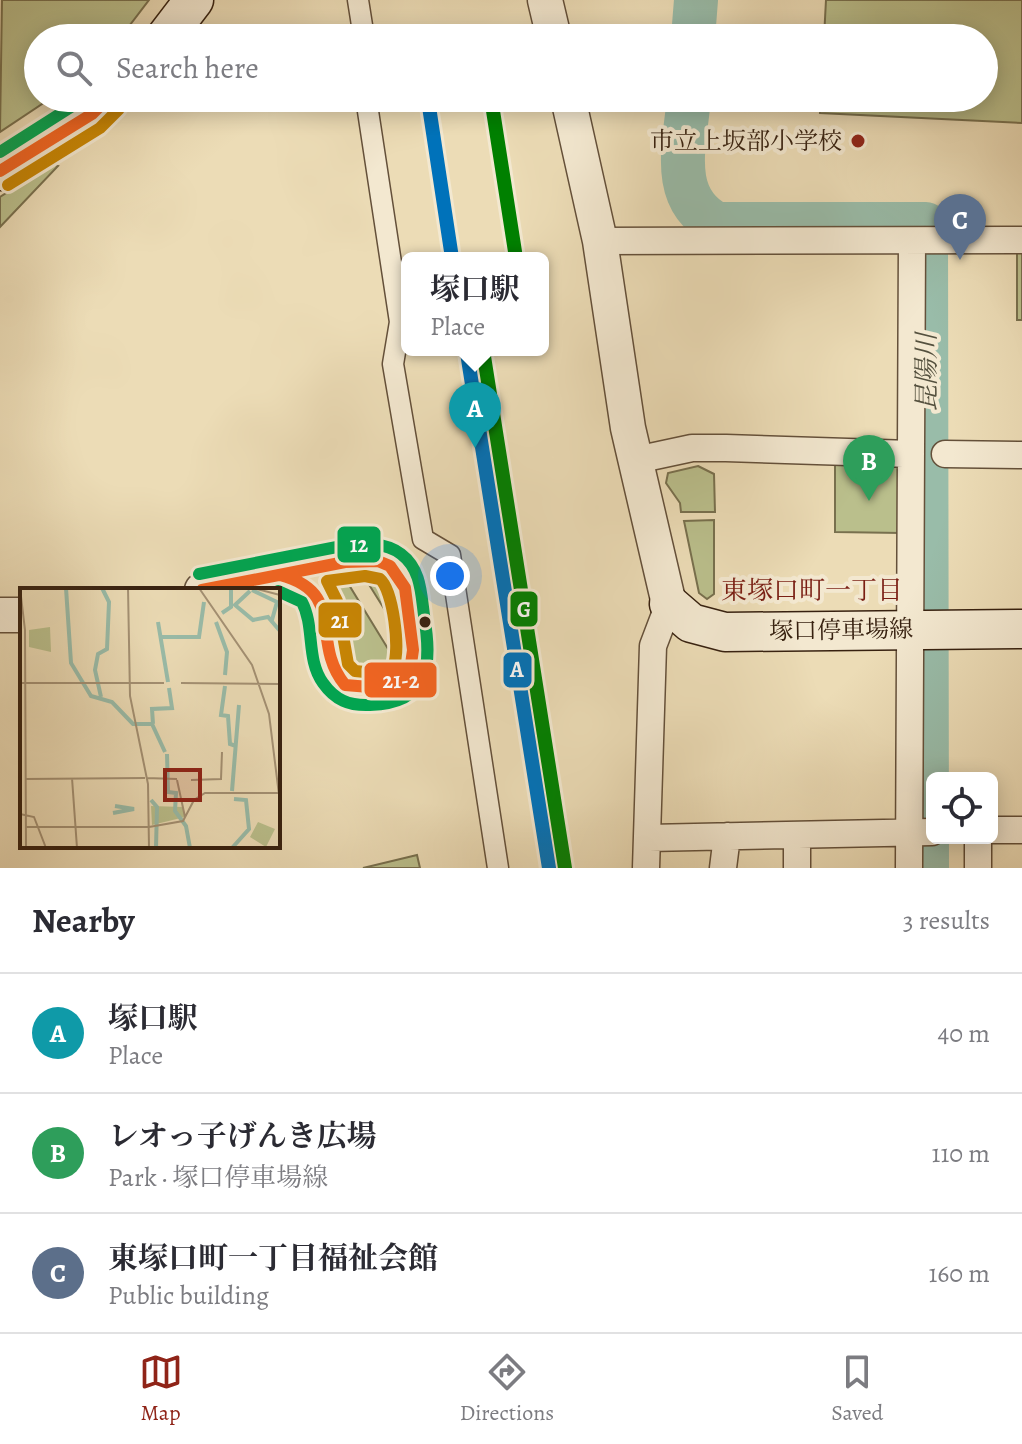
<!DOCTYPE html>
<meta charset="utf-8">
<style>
:root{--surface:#fff;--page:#f7f7f7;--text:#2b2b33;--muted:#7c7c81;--line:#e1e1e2;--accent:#8f2418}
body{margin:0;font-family:Alegreya,"Noto Serif JP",serif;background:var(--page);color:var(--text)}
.controls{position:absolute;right:24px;bottom:24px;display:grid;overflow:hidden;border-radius:12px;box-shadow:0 4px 20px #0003}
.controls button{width:72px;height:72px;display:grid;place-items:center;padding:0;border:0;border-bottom:2px solid var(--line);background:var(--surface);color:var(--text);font:40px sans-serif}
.you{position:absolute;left:450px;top:576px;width:28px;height:28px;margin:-20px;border:6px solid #fff;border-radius:50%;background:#1a73e8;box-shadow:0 0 0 12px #1a73e833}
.badge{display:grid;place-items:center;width:52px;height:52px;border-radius:50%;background:var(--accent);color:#fff;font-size:26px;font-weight:700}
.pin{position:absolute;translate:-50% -66px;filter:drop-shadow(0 2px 4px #0008)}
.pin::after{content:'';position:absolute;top:42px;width:28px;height:24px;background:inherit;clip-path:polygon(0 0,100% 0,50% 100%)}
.popup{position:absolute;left:401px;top:252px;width:148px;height:104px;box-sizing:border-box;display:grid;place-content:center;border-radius:12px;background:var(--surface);filter:drop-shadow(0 2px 6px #0005);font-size:26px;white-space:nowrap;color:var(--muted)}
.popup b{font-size:30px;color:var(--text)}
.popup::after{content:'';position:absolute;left:50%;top:100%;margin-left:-16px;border:16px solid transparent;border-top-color:var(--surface)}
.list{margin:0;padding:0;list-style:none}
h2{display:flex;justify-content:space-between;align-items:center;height:104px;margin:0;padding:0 32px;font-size:34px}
h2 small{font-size:26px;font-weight:400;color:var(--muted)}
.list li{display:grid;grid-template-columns:52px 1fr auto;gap:24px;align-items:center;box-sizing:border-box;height:120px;padding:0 32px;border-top:2px solid var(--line)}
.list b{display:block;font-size:30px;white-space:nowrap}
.list p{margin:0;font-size:26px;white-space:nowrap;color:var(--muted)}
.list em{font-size:26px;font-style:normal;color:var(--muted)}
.icon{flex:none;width:44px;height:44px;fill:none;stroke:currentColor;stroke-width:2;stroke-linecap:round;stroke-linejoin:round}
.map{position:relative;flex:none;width:1022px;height:868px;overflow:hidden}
.search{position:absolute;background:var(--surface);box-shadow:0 4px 20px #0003;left:24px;right:24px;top:24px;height:88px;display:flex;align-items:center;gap:20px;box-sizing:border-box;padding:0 28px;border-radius:44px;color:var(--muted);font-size:30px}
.sheet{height:464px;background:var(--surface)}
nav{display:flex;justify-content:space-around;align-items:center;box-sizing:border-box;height:112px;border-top:2px solid var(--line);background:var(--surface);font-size:22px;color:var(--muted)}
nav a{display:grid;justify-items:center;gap:4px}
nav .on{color:var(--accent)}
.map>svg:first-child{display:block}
</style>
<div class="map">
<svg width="1022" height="868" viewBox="0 0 1022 868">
<rect width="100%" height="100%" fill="#ecdcb6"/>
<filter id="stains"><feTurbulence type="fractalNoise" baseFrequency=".0025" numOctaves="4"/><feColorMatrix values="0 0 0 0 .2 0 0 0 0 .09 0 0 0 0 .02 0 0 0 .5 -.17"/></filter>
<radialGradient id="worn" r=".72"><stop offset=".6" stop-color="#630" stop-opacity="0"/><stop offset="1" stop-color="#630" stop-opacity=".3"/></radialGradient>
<!-- green -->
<path fill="#babf8c" stroke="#78704e" stroke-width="2" d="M2,0H149L120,38H38V98H51L0,132Z
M826,0H1022V123L820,113L821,98H984V38H824Z
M52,164L58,166L0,227V197Z
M1017,250H1022V320H1017Z
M835,459H893L903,470L901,533L835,532Z
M698,466L714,474L715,512H681L680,503L666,483L668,473Z
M714,520V594L707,599L699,593L684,521Z
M363,575C398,582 399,608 403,639Z
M340,577L349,585L393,657L380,668L361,669L343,651L331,587Z
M417,855L420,868H363Z"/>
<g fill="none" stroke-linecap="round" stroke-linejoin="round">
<!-- river -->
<path stroke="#99bca9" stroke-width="44" d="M693,38L696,0
M689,98C685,143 668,199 717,224H926L927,868"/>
<!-- pedestrian casing -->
<g stroke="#64503a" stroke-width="23">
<path id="pedestrian" d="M358,0L364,38
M366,98L400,322L393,364L423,539L450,555L498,868"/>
</g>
<!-- minor casing -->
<g stroke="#64503a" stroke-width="29">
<path id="minor" d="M600,241L1022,240
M945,454L1022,455
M636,460L692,448H726L911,454
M992,830H1022
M797,835V868
M649,838L932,832
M978,838V868
M646,868L653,646L669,604
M723,868L727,836
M909,868L912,241"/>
</g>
<!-- tertiary casing -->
<g stroke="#64503a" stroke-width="37">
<path id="tertiary" d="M545,0L554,38
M568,98L600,241L628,428L669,604
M202,590L280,575
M0,615H22"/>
</g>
<!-- secondary casing -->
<g stroke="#372110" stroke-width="41">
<path id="secondary" d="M165,38L194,0
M0,171L92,114L108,98
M669,604L691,623L725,632L1022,629"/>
</g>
<!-- pedestrian -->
<use href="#pedestrian" stroke="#f3e8d0" stroke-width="20"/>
<!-- minor -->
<use href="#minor" stroke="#f3e8d0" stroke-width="26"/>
<!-- tertiary -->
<use href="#tertiary" stroke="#f3e8d0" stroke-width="34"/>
<!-- secondary -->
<use href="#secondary" stroke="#f3e8d0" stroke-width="38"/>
<!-- bus-1 casing -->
<g stroke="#f3e8d0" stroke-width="18">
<path id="bus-1" d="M0,171L92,114L108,98
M202,590L345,562L378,561L390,566L405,588L413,650L410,671L395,685L382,688L345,685C309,641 348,593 280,575"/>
</g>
<!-- bus-2 casing -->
<g stroke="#f3e8d0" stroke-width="18">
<path id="bus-2" d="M8,185L100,128L119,109
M365,576L380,579C393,590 401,651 393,667L375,673L355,671L348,664L337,601L327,581Z"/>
</g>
<!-- bus-3 casing -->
<g stroke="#f3e8d0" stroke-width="18">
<path id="bus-3" d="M0,152L85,98
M199,574L342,546C363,544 384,541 401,554C421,569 421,593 424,615C432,664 431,703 370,705C349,706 335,700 323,683C306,660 315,627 302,602L278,591"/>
</g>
<!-- bus-1 -->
<use href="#bus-1" stroke="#f26522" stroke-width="12"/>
<!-- bus-2 -->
<use href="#bus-2" stroke="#c78504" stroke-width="12"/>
<!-- bus-3 -->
<use href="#bus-3" stroke="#00a651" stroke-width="12"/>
<!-- rail-1 casing -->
<g stroke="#f3e8d0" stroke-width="20">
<path id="rail-1" d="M491,98L516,258
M483,350L565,868"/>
</g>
<!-- rail-2 casing -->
<g stroke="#f3e8d0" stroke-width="20">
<path id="rail-2" d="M428,100L452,258
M467,353L549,868"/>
</g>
<!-- rail-1 -->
<use href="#rail-1" stroke="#008000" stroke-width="14"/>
<!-- rail-2 -->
<use href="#rail-2" stroke="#0072ba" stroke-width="14"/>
</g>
<!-- markers -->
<circle fill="#8f2418" stroke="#f3e8d0" stroke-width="3" cx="858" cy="141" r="8"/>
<circle fill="#372110" stroke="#f3e8d0" stroke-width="3" cx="425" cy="622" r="7"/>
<g text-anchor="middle" stroke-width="8" stroke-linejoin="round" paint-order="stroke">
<!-- poi labels -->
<g font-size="24" fill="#372110" stroke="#f3e8d0" text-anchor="end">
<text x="842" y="149">市立上坂部小学校</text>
</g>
<!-- street labels -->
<g font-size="24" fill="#372110" stroke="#f3e8d0">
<text transform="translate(841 630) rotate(-1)" y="8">塚口停車場線</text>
</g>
<!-- water labels -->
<g font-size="26" font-style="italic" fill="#54503e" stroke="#f3e8d0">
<text transform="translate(926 372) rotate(-90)" y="9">昆陽川</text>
</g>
<!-- neighbourhood labels -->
<g font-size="26" fill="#7a1f14" stroke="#f3e8d0">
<text x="812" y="599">東塚口町一丁目</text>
</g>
</g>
<!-- overview -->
<g transform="translate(20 588)">
<rect width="260" height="260" fill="#ecdcb6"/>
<path d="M30,39L31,64L9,59V42ZM131,218L163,219L165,229L132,237ZM238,234L255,241L246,259L230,249Z" fill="#babf8c"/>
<path fill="none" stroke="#99bca9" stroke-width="4" d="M46,0L51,75L71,108L92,114L113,136H132L145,164M232,2L257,14L252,32M230,3L215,17L233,32L248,29L260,43M202,25L211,19V0M138,34L148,94M196,34L207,64L205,87M140,49H179L184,14M205,98L201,127L208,128L210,156L216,158M81,109L75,82L78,66L87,61L89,14L82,0M133,136L132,121L152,120L149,100M147,166L148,204L156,205L155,223L166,238L170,260M212,203L219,117M131,212L137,219L136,260M93,225L114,221L95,218M212,260L229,241L226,212L214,211"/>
<path fill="none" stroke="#a49174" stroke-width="2" d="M0,0L5,42L6,260M108,0L110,108L128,196L129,260M179,0L232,77L249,126L260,215M233,0L260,7M1,95H144M161,95L260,96M52,190L57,260M126,190L157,191M5,191L125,190M157,192L165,229M171,192L201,191L202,164M0,226L14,229L26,260M6,239H128M129,239L163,233L174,212L185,205H260"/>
<path fill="#8f2418" fill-opacity="0.15" stroke="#8f2418" stroke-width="4" d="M145,182H180V212H145Z"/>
<rect width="260" height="260" fill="none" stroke="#372110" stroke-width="4"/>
</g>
<g stroke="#f3e8d0" stroke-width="3">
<rect x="336" y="525" width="46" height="39" rx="8" fill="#00a651"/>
<rect x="509" y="590" width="30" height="38" rx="8" fill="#008000"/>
<rect x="317" y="601" width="46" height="38" rx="8" fill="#c78504"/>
<rect x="502" y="651" width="31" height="38" rx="8" fill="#0072ba"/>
<rect x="363" y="661" width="75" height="38" rx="8" fill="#f26522"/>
</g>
<g font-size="22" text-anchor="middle" font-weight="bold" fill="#fff">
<text x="359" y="552">12</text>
<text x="524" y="617">G</text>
<text x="340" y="628">21</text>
<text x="517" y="677">A</text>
<text x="401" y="688">21-2</text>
</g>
<rect width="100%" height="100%" filter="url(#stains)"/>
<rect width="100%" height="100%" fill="url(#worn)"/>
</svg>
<div class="controls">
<button><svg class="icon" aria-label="locate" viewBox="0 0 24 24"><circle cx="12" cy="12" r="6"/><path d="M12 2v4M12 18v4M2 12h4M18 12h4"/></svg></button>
</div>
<div class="you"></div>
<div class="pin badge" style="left:475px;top:448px;background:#0f9aa8">A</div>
<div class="popup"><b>塚口駅</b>Place</div>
<div class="pin badge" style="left:869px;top:501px;background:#2e9e5b">B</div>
<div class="pin badge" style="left:960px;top:260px;background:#5c6f8a">C</div>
<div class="search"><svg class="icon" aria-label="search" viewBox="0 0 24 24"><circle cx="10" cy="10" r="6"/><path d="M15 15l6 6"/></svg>Search here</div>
</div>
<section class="sheet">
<h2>Nearby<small>3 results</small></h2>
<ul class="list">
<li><span class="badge" style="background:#0f9aa8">A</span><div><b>塚口駅</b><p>Place</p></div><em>40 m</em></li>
<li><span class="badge" style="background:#2e9e5b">B</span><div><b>レオっ子げんき広場</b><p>Park · 塚口停車場線</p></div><em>110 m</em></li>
<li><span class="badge" style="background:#5c6f8a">C</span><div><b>東塚口町一丁目福祉会館</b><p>Public building</p></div><em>160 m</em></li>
</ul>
</section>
<nav>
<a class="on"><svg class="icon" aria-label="map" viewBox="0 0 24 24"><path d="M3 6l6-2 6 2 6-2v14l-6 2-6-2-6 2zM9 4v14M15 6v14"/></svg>Map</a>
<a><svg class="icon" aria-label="directions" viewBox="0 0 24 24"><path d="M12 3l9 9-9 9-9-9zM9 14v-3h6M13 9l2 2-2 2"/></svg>Directions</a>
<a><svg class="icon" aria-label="saved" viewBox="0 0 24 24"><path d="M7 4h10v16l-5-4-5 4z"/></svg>Saved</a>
</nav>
